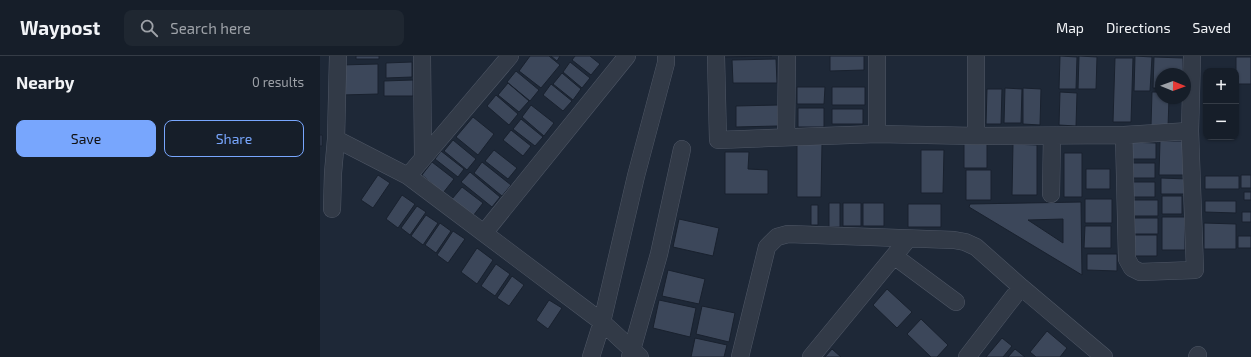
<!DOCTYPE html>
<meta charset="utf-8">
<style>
:root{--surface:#161e29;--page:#1f2731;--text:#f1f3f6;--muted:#9ea2a8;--line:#353c46;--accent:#78a6fd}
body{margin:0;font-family:"Exo 2",sans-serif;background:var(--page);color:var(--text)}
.controls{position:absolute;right:12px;top:12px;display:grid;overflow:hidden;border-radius:8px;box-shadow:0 1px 3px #0004}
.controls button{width:36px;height:36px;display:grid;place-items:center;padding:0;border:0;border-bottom:1px solid var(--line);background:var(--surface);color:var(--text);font:20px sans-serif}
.compass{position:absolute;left:835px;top:12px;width:36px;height:36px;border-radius:50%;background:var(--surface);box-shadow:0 1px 3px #0004;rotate:91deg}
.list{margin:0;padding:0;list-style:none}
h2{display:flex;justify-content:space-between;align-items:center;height:52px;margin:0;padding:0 16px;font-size:17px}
h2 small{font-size:13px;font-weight:400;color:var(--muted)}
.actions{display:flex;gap:8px;padding:12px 16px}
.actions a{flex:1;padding:9px 0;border:1px solid var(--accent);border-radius:8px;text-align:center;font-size:14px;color:var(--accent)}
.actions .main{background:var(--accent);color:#111}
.icon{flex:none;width:22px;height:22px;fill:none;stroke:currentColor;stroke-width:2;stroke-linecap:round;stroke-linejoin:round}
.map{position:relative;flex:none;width:931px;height:301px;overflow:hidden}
header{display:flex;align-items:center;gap:24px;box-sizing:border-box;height:56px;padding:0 20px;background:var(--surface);border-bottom:1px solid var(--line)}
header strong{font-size:19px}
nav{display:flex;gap:22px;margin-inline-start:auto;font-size:14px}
.search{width:280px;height:36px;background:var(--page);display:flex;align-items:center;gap:10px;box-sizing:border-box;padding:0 14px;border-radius:8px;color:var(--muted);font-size:15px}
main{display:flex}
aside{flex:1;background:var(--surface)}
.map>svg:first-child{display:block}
</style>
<header>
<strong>Waypost</strong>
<div class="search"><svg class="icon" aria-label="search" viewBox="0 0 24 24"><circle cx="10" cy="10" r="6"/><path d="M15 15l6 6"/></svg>Search here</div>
<nav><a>Map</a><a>Directions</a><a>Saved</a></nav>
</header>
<main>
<aside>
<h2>Nearby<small>0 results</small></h2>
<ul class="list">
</ul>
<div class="actions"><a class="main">Save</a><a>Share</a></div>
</aside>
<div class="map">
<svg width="931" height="301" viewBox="0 0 931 301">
<rect width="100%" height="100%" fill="#1e2837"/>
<!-- building -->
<path fill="#3c475a" stroke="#19212e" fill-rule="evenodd" d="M36,0H59V3H36Z
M210,0H229L240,9L221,32L199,15Z
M231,0H240L237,5Z
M255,0H270L280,8L271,19L252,4Z
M402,0H452L402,1Z
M510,0H544V14L510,15Z
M740,0L757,1L756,33H739Z
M759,0L777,1L776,33H758Z
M815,0L832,1L830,35H814Z
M834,1L863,2V18H841V32H833Z
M916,1H931V28H916Z
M795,2H813L811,66H793Z
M456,3L457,27H413L412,4Z
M92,6V21L66,22V7Z
M250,6L270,22L262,32L243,16Z
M58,8V38L22,39L21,9Z
M196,15L219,34L210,45L187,26Z
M242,17L261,33L253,44L233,28Z
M93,24V40H64V25Z
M188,27L209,45L199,56L178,39Z
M231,28L252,45L243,55L223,39Z
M477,31H505L504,48H477Z
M512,31H545V49H512Z
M685,32L702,33L701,67H684Z
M703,32L721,33L720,69L703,68Z
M667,33H682L681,68H666Z
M740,36L757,37L756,70L739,69Z
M832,36H841V42H849L848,71L831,70Z
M176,39L198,58L189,69L167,50Z
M211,49L234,67L224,80L202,61Z
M458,49V70L416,71V50Z
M478,52H504V71H478Z
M512,53H543V68H512Z
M153,61L174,78L158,99L136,81Z
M201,63L223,81L215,90L193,73Z
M191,74L211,90L203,100L183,84Z
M0,79H2V90H0Z
M133,84L156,103L147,114L124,95Z
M644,84H667V112H644Z
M840,85H865V119H839Z
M809,86L836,87V103H809Z
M477,88H502L501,141H477Z
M693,88L717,89V139H692Z
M174,94L197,112L188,123L165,105Z
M601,94H624L623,137H601Z
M121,95L144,113L138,121L115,103Z
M405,96H429L428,113L448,114V138H405Z
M744,97H762V141H744Z
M112,106L134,123L123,137L102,119Z
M162,106L191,129L182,140L154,117Z
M810,107H835V122H810Z
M766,113H790V133H766Z
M646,114H671V144H646Z
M150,116L180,141L172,151L141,126Z
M58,119L70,127L53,152L41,144Z
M921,119H931V132H921Z
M885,120H919V133H885Z
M841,122L867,123V138H841Z
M810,126H835V141H810Z
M142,131L163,147L153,160L132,143Z
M924,136H931V144H924Z
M82,139L95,148L78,172L66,163Z
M842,140H862V158H842Z
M765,143H792V167H765Z
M810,144H838V160H810Z
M885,145H916V157L885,156Z
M761,146L762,219L649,151L650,148ZM743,163V187L708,164Z
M509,147H520V171H509Z
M523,147H541V170H523Z
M543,147H564V170H543Z
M588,148H621V171H588Z
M491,149H498V169H491Z
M97,150L106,156L90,179L81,172Z
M922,156H931V166H922Z
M106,159L118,167L103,189L91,180Z
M842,161H865V194H842Z
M809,162H838V178H809Z
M359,163L399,172L393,200L353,191Z
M120,167L131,175L116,197L105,189Z
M884,167L916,168V193H884Z
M765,170H791V192H764Z
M133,175L145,183L128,207L117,199Z
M809,179H837V200H809Z
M918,180H931V192H918Z
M157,192L173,204L157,228L141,216Z
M767,198H797V215L767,214Z
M176,208L190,218L175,240L161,230Z
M348,214L385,223L379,248L342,240Z
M192,220L204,229L189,250L177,242Z
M567,233L592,256L577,272L553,249Z
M229,244L242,252L228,273L216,264Z
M339,244L376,252L370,281L333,272Z
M382,250L415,257L409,286L376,278Z
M601,263L628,289L617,301H611L587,278Z
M727,275L747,292L740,301H716L710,296Z
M375,282L407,289L404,301H371Z
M682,282L692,290L683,301H666Z
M512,293L521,301H505Z
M695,293L705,301H688Z"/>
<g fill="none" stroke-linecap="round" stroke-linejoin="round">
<!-- minor casing -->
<g stroke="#4f5766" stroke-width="18">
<path id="minor" d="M102,0L103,101
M396,0L398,84L557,78L656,80L804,79L870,75
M557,78V0
M804,79L807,203L812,212L820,216L875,214L870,75L872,0
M656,80V0
M466,81L467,0
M16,83L88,120L282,266L320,301
M88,120L190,0
M731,138L732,80
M12,153L13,117L16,83L18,0
M164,177L307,0
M574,200L636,246
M271,301L282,266L316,120L346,7V0
M310,301L339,198L362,93
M420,301L447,191L457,181L468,178L634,184L645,186L656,191L701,231L784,301
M491,301L588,183
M647,301L701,231
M877,301L878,299"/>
</g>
<!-- minor -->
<use href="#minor" stroke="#323a47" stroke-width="17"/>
</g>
</svg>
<div class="controls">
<button>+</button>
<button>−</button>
</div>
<svg class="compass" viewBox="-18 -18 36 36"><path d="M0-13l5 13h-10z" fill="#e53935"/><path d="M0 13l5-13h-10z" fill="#9ea2a8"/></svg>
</div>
</main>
